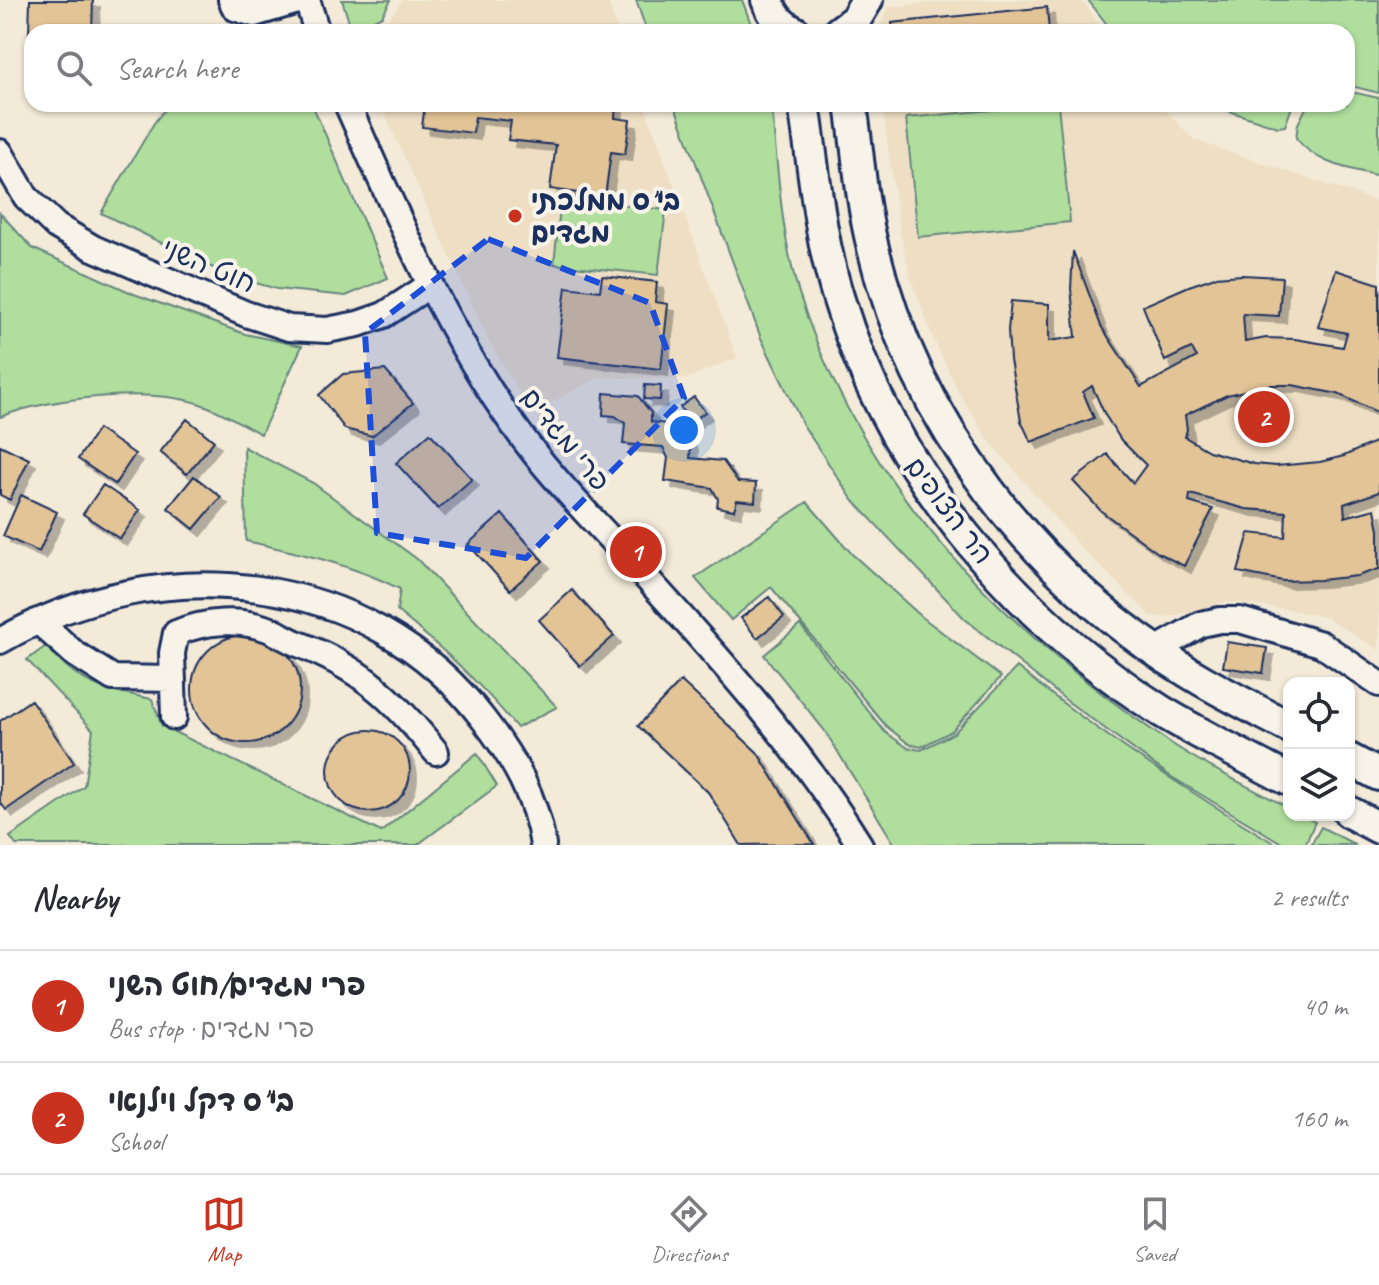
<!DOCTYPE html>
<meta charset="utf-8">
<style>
:root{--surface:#fff;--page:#f2f2f3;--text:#2b2b33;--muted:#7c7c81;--line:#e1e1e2;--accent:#c8321e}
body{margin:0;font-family:Caveat,"Playpen Sans Hebrew",sans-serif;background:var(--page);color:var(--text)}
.controls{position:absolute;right:24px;bottom:24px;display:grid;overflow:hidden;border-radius:16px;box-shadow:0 2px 6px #0004}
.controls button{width:72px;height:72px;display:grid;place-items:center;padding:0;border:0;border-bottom:2px solid var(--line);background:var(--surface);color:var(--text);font:40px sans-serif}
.you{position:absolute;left:684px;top:430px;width:28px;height:28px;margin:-20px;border:6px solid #fff;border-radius:50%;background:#1a73e8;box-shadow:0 0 0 12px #1a73e833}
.badge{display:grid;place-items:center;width:52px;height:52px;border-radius:50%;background:var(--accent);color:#fff;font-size:26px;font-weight:700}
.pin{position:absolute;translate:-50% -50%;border:4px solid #fff;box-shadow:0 2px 8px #0006}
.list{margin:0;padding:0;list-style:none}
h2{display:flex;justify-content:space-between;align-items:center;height:104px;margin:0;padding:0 32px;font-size:34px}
h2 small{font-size:26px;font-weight:400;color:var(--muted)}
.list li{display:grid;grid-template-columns:52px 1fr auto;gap:24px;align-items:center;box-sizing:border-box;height:112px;padding:0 32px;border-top:2px solid var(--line)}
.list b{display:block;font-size:30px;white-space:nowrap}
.list p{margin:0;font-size:26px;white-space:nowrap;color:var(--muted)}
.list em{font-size:26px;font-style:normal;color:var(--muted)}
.icon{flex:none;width:44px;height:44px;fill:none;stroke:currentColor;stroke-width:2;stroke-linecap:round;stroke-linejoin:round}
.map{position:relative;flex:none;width:1379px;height:845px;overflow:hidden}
.search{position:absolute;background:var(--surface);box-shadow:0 2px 6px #0004;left:24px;right:24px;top:24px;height:88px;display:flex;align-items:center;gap:20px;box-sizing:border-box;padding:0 28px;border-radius:24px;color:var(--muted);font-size:30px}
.sheet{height:328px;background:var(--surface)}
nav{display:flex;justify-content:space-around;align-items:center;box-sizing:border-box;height:112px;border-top:2px solid var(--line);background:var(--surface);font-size:22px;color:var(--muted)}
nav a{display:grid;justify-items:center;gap:4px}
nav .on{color:var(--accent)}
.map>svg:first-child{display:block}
</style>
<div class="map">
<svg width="1379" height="845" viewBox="0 0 1379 845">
<defs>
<filter id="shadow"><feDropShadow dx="7" dy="7" stdDeviation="0" flood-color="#0004"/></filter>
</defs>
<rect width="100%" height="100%" fill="#f3ead8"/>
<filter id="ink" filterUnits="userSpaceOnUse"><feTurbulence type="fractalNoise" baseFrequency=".0125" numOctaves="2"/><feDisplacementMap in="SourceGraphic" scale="16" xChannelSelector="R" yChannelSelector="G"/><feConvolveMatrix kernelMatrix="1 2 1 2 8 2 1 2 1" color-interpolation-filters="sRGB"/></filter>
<g filter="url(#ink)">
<!-- built -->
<path fill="#eedfc4" d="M403,0H607L618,32H378Z
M971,0H1079L1086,6L1105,32H877L888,7Z
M380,104H644L737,358L685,379L598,378L539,409L520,393L489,342Z
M882,104H1160L1194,140L1379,202V650L1327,618L1293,610L1226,602L1171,617L1151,616L1079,546L987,438L958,391L933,338L911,279L900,233Z"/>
<!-- green -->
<path fill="#b0de9d" stroke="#66867e" stroke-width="2" d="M342,0H391L382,16L352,31Z
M636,0H742L754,32H647Z
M1088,0H1379V93L1347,85V32H1113Z
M1347,91L1379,98V176C1348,168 1317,165 1296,138L1298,124L1308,104H1347Z
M169,104H312L388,278L346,296L277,289L238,278L204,264L101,213L154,123Z
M674,104H771C778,165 780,230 798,290C859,488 1008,635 1177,747C1212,770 1252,788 1289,808V815H1301L1315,822L1305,845H1285L1170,776L1067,701L965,619L852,499L803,425L761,338Z
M1058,104L1070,222L918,237L906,118Z
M1207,104H1293L1285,126L1278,127Z
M561,198L666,210L658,275L554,264Z
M0,213L32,248L134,294L245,334L302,346L261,434C243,425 225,413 206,406C155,386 50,397 0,417Z
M244,447L313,483L417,559L557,707L517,728C481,683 441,647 397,611L400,589C351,564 299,553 246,541Z
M807,502L852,554L922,617L1001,677L952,731L921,747L909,744L886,726L771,587L731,620L695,578Z
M800,625L885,732L908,748L921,750L954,733L1017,667C1099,734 1187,790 1277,845H895L825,731L764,655Z
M46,646C83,687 99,688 152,699L162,726L381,832L477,753L497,786L417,845H16L10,837L84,786L93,730L27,660Z
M1321,827L1356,845H1311Z"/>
<!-- building -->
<path fill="#e2c496" stroke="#1b2f5e" stroke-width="2" filter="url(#shadow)" d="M30,0H93L92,32H32V64H28Z
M1047,7L1049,32H893L892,23Z
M425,104H616L615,118L630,120L625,154L611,152L605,197L550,189L556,145L508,140L511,121L475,117L473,133L422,127Z
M1073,251L1101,326L1141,387L1197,357L1191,348L1165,361L1143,306L1189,286L1215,277L1242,275L1282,277L1279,316L1243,314L1245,342L1266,338L1295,339L1343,347L1347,333L1318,327L1336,270L1379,284V413L1338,394L1292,385H1270L1227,395L1185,415L1187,429L1185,437L1209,451L1254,464L1276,466L1320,462L1344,456L1379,440V492L1344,504L1345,517L1375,509L1379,530V569L1357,576L1320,580L1283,581L1238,572L1249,533L1285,537L1286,512L1246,509L1190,494L1189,502L1213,509L1184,566L1158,553L1101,511L1073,481L1107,454L1133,483L1146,465L1121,440L1105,415L1092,386L1083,392L1094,418L1031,442L1021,421L1010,360L1008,330L1011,301L1049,304V341L1076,337L1071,289Z
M602,276L657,282L655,302L668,304L661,369L557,357L566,287L600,291Z
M385,370L413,403L372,436L345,429L319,395L343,374Z
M645,385L661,386L660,400L644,399Z
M604,393L638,396L651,413V422L677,425L691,442L690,458L723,461L738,482L756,483L755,502L737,500L734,510L717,507L718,499L712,488L665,481L668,458L663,447L623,444L625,423L615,416L603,415Z
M694,397L705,412L691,422L680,407Z
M187,419L214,441L187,474L160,452Z
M98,429L135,454L115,484L78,459Z
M430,433L472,479L438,509L396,463Z
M0,445L29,459L10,500L0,495Z
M194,476L221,497L194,529L168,508Z
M103,485L140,510L120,539L83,514Z
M21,495L57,512L39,552L3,536Z
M502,514L543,561L510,590L468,544Z
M572,590L614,636L580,666L539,620Z
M769,597L784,617L757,638L741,618Z
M192 689a54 54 0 1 1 108 0a54 54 0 1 1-108 0Z
M1227,642L1267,648L1263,673L1223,667Z
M681,681L757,752L814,844L741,845L708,792L638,726Z
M31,700L74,763L6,810L0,802V721Z
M328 771a41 41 0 1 1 82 0a41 41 0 1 1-82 0Z"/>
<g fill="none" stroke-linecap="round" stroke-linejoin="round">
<!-- minor casing -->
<g stroke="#1b2f5e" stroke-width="30">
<path id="minor" d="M231,0L235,8L254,14L301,0
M307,0L317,32
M347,104C401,224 451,346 532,450C563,490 599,526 633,563C714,652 796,742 860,845
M0,152L26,197L56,226L93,248L246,314L289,328L327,330L358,324L384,315L430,285
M38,621L75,654L113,678L173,679
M0,641C159,549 369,568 484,720C513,758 536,797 543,845
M1156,650L1201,624L1220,620H1240L1321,644L1379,684
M174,717L172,653L176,633C205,621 238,618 268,629C277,632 286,639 296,643C361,668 393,698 436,752"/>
</g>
<!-- major casing -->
<g stroke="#1b2f5e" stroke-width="36">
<path id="major" d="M767,0C773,15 780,25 795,32
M839,32L855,20L867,0
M804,104C814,169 819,237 839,300C890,469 1013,617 1161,711C1202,736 1246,757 1289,780
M851,104C858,151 861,202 873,248C915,423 1035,578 1188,672C1220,692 1255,709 1289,727
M1349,759L1379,775
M1349,812L1379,828"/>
</g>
<!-- minor -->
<use href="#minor" stroke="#f7f3e8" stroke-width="24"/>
<!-- major -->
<use href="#major" stroke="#f7f3e8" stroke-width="30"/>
</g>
</g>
<!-- marked area -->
<path fill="#1d4ed8" fill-opacity="0.2" stroke="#1d4ed8" stroke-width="6" stroke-dasharray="16 10" stroke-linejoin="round" d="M488,239L650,303L684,398L526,558L377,533L365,333Z"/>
<!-- markers -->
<circle fill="#c8321e" stroke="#f7f3e8" stroke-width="3" cx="515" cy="216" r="8"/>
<g text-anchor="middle" stroke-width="8" stroke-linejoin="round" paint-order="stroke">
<!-- poi labels -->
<g font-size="28" font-weight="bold" fill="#1b2f5e" stroke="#f7f3e8" text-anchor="start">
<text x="531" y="210">בי"ס ממלכתי<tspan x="531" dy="32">מגדים</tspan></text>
</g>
<!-- street labels -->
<g font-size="28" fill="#1b2f5e" stroke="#f7f3e8">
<text transform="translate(209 265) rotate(23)" y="10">חוט השני</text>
<text transform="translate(566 439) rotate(51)" y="10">פרי מגדים</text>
<text transform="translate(950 510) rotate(53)" y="10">הר הצופים</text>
</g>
</g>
</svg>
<div class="controls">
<button><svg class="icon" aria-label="locate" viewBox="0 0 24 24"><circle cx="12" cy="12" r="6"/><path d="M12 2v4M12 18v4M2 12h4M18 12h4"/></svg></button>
<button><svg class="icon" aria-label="layers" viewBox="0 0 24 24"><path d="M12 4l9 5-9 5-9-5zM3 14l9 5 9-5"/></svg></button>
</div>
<div class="you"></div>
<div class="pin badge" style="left:636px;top:552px">1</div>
<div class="pin badge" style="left:1264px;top:417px">2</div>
<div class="search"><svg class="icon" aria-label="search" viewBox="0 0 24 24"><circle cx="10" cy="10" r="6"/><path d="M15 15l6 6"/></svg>Search here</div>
</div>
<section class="sheet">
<h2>Nearby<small>2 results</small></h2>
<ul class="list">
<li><span class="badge">1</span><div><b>פרי מגדים/חוט השני</b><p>Bus stop · פרי מגדים</p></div><em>40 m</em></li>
<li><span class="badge">2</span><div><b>בי&quot;ס דקל וילנאי</b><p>School</p></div><em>160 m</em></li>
</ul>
</section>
<nav>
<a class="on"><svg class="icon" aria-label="map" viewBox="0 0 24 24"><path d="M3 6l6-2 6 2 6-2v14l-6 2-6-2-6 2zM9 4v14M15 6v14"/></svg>Map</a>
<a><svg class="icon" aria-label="directions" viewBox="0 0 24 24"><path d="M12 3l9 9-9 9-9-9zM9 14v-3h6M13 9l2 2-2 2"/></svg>Directions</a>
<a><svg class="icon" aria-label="saved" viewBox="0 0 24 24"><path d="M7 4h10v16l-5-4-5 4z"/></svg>Saved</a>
</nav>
